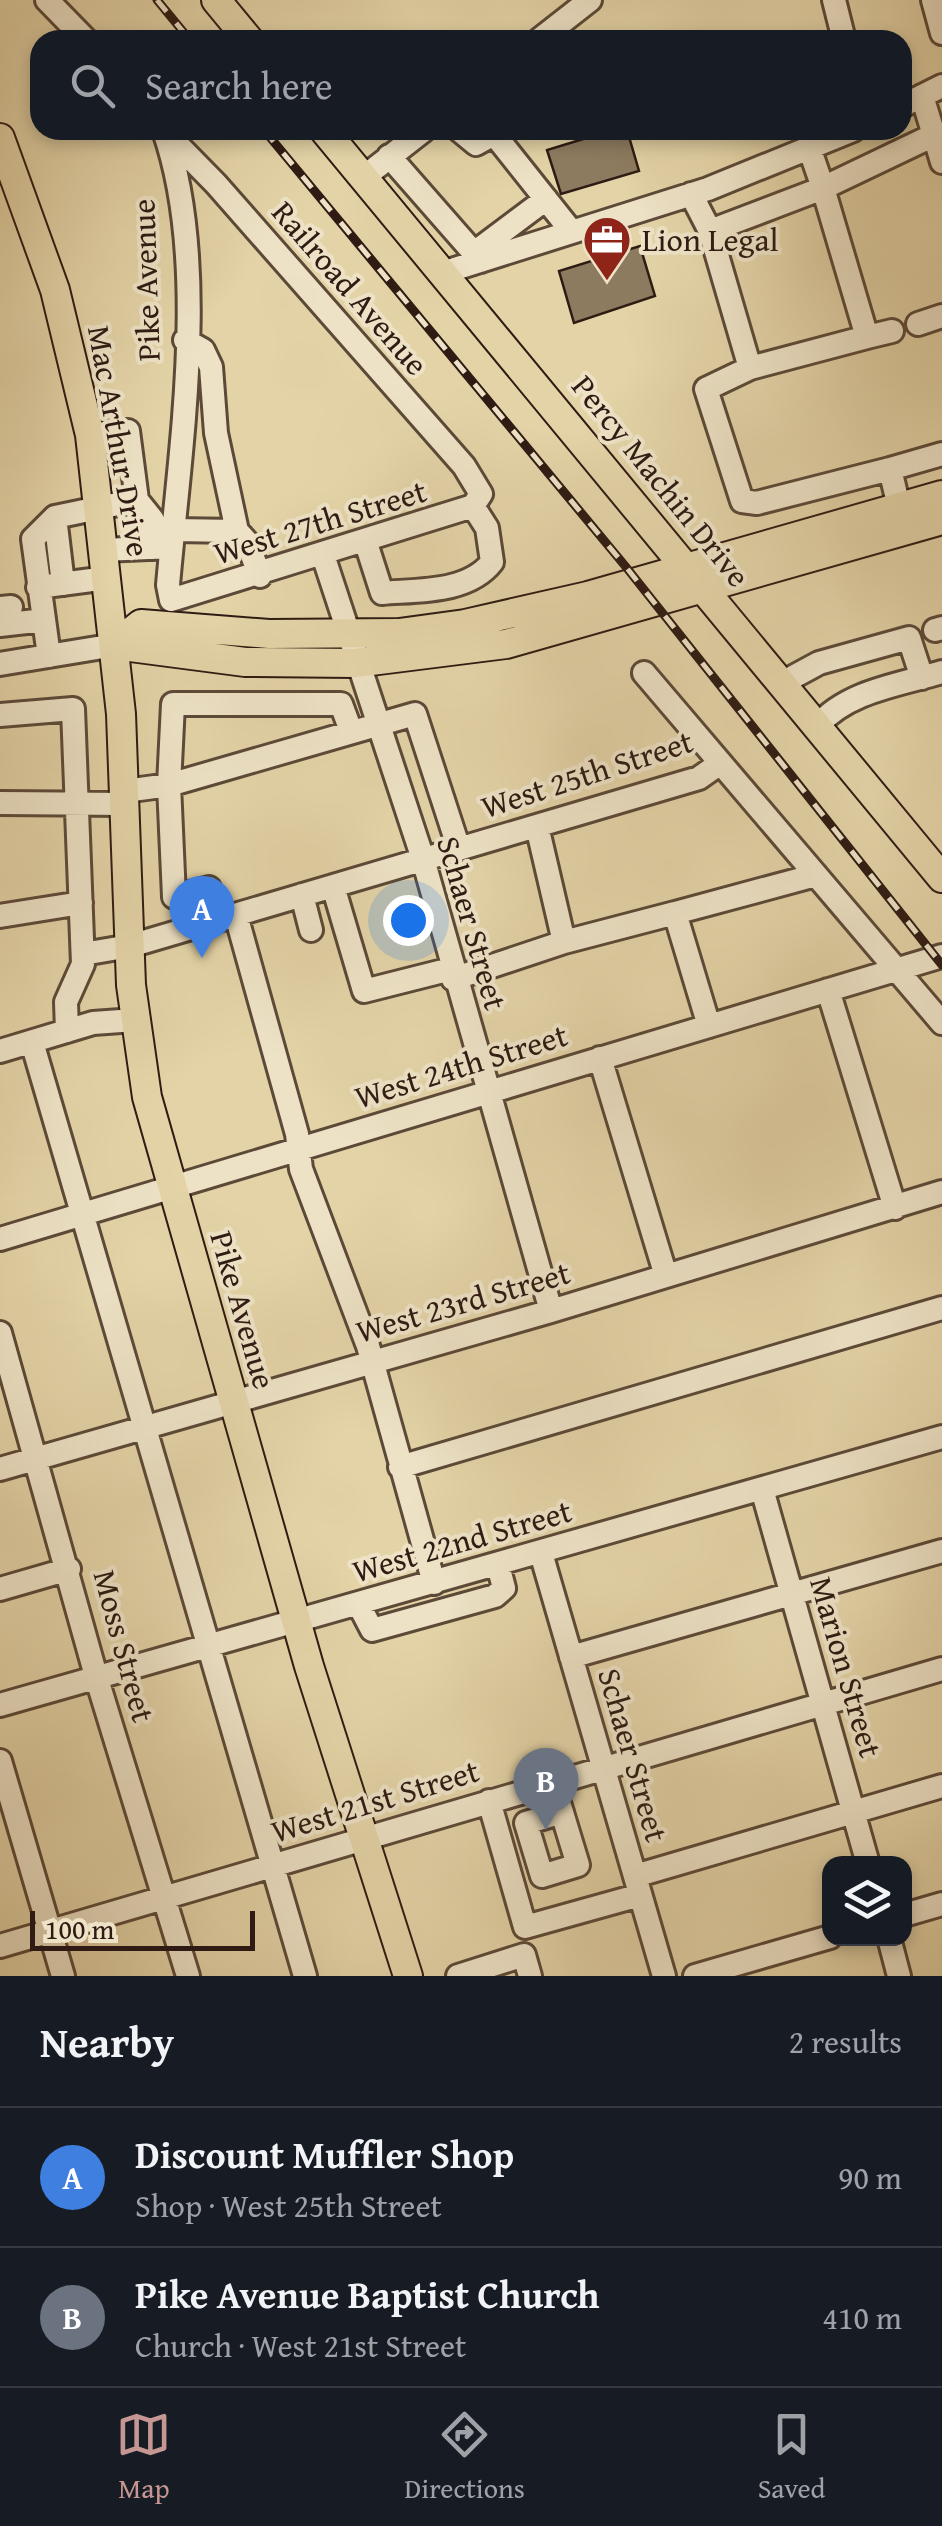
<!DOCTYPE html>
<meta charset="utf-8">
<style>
:root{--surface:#171b24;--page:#242831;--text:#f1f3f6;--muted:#9ea1a6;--line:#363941;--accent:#c59692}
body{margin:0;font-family:"Gentium Book Plus",serif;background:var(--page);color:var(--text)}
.controls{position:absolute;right:30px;bottom:30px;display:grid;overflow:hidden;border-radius:20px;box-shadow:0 5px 15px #0003}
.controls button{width:90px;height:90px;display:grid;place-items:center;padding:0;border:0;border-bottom:2px solid var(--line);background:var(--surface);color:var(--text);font:50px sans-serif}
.scale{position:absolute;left:30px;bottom:25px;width:225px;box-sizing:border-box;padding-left:10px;border:5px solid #2f1b13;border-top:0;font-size:28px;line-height:35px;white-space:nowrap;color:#2f1b13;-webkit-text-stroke:8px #ede2c6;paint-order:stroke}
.you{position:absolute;left:408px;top:920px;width:35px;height:35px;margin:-25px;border:8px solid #fff;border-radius:50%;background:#1a73e8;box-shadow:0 0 0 15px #1a73e833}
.badge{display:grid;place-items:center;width:65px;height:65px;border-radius:50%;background:var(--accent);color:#fff;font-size:32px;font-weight:700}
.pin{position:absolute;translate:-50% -82px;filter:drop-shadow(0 2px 5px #0008)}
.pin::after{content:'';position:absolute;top:52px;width:35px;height:30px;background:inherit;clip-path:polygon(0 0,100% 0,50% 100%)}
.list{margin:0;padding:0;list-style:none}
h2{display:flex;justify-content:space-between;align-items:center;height:130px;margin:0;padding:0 40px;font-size:42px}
h2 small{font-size:32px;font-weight:400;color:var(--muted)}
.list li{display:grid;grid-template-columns:65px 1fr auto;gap:30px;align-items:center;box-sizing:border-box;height:140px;padding:0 40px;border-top:2px solid var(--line)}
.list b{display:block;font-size:38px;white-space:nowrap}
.list p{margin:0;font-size:32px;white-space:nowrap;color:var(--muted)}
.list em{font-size:32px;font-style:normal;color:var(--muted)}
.icon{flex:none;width:55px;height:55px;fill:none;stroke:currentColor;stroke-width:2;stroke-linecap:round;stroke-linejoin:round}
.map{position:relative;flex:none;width:942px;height:1976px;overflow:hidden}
.search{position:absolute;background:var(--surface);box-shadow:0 5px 15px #0003;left:30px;right:30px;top:30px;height:110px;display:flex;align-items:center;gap:25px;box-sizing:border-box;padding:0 35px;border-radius:30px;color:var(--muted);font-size:38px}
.sheet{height:410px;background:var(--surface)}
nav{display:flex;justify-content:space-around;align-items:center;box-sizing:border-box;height:140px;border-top:2px solid var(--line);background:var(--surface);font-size:28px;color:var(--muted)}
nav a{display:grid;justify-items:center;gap:5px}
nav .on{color:var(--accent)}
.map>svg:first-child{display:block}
</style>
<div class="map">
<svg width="942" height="1976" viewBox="0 0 942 1976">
<rect width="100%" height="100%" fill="#e3d3a7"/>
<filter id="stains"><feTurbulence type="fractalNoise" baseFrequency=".002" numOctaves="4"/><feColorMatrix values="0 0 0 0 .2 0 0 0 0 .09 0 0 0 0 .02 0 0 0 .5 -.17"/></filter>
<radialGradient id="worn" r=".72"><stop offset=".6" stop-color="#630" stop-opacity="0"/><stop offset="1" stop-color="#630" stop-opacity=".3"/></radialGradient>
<!-- building -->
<path fill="#8d7b60" stroke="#2f1b13" stroke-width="2.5" d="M592,130H627L639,171L561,194L547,150L593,136Z
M640,246L655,296L574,323L559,271Z"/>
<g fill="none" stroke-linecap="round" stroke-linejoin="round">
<!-- minor casing -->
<g stroke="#5c4938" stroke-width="28">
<path id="minor" d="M47,0L86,40
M834,0L844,40
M933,0L942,33
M539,40L590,0
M902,106L942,86
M163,130L216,184L464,466L481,494L473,506L171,600L168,585C180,447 210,264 164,131
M459,130L476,144L494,134L572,232
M934,135L942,162
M810,150L823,188L934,135L922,96
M389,156L481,261
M364,177L424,130
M691,194L710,231L750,368L706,389L742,501L757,503L890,469L899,507
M710,231L823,188L867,337L750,368
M474,253L546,199
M442,273L708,189L853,130
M918,324L942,316
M867,337L892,331
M185,340L203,350L211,367L216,433L237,531
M890,469L942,454
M137,500L153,520V548
M55,517L63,584
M173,530L237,531L247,542L260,576
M366,543L382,593C418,590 468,593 492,562L487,528L473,506
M103,550L171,547
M323,555L423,859L551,1311
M38,587L107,578
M0,608L11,607
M0,625L44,620
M935,630L942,628
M49,656L33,539L55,517L137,500L128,431L90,435
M0,664L115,645
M644,673L942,1023
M782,683L819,663L909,638L922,678
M0,715L73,709L83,964L66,1002L67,1031
M817,726C848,691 898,685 942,672
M351,731L341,704H173L169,785L415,714L459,849
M125,791L169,785L174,897L209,888L215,921
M0,803L125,804
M333,886L364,991L451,969
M302,895L311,930
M236,915L297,1134L301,1169L368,1346L434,1583
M0,916L81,903
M564,942L675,913
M83,954L130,946L699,778L719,764
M453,979L564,942L537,826
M828,990L895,1208
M709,1026L675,913L816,875
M32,1042L305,1976
M0,1051L93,1023L135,1020
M600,1058L666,1276
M0,1239L942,956
M0,1333L96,1676L188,1976
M400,1467L942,1308
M0,1469L551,1311L942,1192
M762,1489L868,1864
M541,1553L664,1976
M0,1589L69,1569
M359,1605L372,1630L495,1596L504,1588L498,1565
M571,1657L942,1551
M0,1705L942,1437
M0,1761L63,1976
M553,1783L578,1865L542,1876L526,1823L562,1812
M489,1801L525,1927L640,1895
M635,1876L942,1786
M904,1915L942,1904
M889,1938L899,1976
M0,1946L942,1669
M458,1976L524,1955L530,1976
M695,1976L830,1937"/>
</g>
<!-- major casing -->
<g stroke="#2f1b13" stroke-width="32">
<path id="major" d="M216,0L249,40
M324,130L942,878
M0,138L55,290L90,435L121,714L131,985L147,1097L309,1666L408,1976
M115,645L141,624L269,634L399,633L465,624L588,596L942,495
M115,645L245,662L355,663L506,644L942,520"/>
</g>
<!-- minor -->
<use href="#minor" stroke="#ede2c6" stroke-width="22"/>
<!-- major -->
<use href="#major" stroke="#e3d3a7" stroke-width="28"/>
<!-- rail casing -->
<g stroke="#2f1b13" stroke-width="9">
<path id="rail" d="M157,0L190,40
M264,130L626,567L942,965"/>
</g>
<!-- rail -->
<use href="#rail" stroke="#ede2c6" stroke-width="5" stroke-dasharray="15" stroke-linecap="butt"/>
</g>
<!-- icons -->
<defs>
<g id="office-pin" transform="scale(2.5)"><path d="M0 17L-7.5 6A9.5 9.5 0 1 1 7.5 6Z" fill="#8f2418" stroke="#ede2c6"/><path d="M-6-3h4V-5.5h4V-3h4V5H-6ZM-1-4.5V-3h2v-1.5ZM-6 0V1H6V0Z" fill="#fff"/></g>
</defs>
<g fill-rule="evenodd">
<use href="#office-pin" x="607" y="240"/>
</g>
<g text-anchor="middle" stroke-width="8" stroke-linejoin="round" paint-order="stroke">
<!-- poi labels -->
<g font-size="32" fill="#2f1b13" stroke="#ede2c6" text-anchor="start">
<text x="642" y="251">Lion Legal</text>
</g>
<!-- street labels -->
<g font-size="32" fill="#2f1b13" stroke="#ede2c6">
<text transform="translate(146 280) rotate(-92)" y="11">Pike Avenue</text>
<text transform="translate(350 288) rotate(49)" y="11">Railroad Avenue</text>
<text transform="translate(119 441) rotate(80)" y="11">Mac Arthur Drive</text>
<text transform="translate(661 481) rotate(51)" y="11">Percy Machin Drive</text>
<text transform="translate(320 522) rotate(-17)" y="11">West 27th Street</text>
<text transform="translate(587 774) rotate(-18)" y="11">West 25th Street</text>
<text transform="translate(472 923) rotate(74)" y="11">Schaer Street</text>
<text transform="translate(461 1066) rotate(-17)" y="11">West 24th Street</text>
<text transform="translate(463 1302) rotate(-16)" y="11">West 23rd Street</text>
<text transform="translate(243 1310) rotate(74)" y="11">Pike Avenue</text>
<text transform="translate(462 1541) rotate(-16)" y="11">West 22nd Street</text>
<text transform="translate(124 1646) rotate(75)" y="11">Moss Street</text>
<text transform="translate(846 1667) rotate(74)" y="11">Marion Street</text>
<text transform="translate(633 1755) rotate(74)" y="11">Schaer Street</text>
<text transform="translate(375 1801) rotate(-17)" y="11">West 21st Street</text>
</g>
</g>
<rect width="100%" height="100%" filter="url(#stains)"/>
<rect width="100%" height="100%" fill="url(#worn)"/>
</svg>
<div class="controls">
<button><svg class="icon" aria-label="layers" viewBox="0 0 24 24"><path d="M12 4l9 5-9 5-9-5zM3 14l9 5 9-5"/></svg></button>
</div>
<div class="scale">100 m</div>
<div class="you"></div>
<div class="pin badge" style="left:202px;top:958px;background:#3f7fe0">A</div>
<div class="pin badge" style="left:546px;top:1830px;background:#6b7280">B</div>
<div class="search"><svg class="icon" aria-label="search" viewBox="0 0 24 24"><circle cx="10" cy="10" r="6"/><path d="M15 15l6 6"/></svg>Search here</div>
</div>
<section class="sheet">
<h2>Nearby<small>2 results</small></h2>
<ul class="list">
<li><span class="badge" style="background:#3f7fe0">A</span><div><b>Discount Muffler Shop</b><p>Shop · West 25th Street</p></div><em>90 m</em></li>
<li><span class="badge" style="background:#6b7280">B</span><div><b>Pike Avenue Baptist Church</b><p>Church · West 21st Street</p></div><em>410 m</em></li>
</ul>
</section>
<nav>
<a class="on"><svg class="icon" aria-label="map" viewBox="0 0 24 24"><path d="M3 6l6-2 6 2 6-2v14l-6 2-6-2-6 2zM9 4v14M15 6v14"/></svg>Map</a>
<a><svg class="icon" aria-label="directions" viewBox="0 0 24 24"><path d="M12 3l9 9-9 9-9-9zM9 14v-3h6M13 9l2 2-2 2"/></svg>Directions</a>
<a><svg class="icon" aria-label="saved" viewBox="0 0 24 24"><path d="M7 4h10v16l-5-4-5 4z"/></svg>Saved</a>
</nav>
